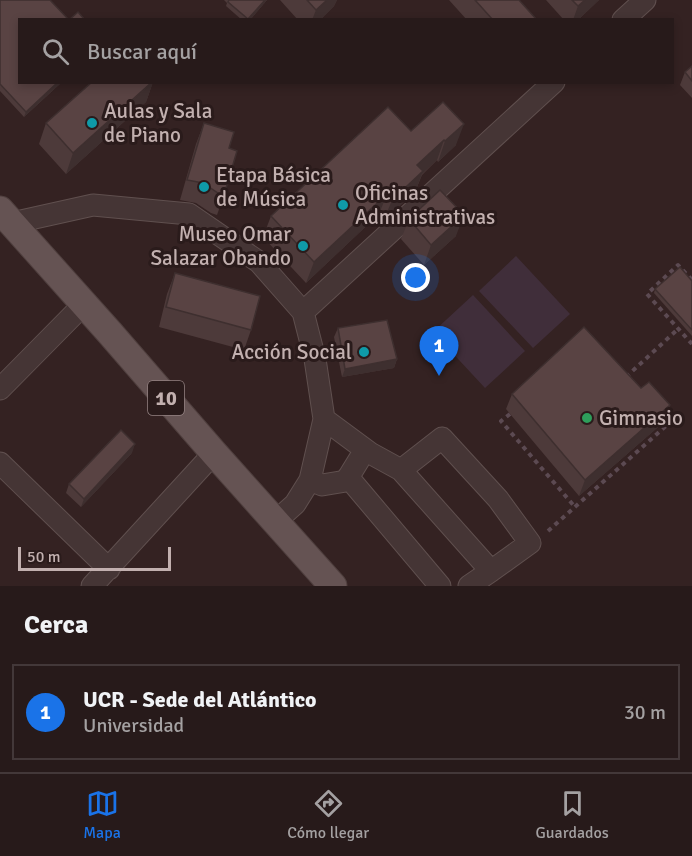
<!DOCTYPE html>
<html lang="es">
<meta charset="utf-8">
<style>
:root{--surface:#271a1a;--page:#2f2323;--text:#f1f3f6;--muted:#a4a1a2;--line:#433839;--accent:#1a73e8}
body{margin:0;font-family:Signika,sans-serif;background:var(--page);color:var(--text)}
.scale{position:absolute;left:18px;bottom:15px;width:153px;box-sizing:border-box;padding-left:6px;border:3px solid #c2b0af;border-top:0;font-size:16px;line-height:21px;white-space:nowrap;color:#c2b0af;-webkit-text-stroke:4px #2a1b1b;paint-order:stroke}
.you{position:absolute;left:416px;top:278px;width:21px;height:21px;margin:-15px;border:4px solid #fff;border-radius:50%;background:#1a73e8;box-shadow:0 0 0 9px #1a73e833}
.badge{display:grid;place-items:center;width:39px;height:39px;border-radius:50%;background:var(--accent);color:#fff;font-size:20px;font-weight:700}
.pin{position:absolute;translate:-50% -50px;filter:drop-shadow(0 2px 3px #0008)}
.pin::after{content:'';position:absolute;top:32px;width:21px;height:18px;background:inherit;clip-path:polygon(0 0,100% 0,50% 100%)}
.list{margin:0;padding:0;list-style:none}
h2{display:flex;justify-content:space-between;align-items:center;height:78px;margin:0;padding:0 24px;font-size:26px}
h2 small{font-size:20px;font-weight:400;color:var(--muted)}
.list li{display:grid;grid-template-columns:39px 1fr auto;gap:18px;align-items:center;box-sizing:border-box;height:96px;margin:0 12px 12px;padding:0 12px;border:2px solid var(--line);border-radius:0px}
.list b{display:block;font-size:22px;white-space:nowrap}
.list p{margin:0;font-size:20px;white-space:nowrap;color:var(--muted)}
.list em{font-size:20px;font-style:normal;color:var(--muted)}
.icon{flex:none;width:33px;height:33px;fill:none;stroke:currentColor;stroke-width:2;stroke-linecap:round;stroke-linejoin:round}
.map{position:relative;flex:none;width:692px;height:586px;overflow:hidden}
.search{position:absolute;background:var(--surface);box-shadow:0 3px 9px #0003;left:18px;right:18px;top:18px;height:66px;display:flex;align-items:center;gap:15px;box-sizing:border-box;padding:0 21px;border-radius:0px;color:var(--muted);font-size:22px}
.sheet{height:186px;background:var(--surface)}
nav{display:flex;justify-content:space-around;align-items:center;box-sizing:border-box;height:84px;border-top:2px solid var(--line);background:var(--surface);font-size:16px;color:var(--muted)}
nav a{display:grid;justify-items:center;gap:3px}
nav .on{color:var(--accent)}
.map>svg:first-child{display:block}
</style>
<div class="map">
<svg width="692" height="586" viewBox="0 0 692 586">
<rect width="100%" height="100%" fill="#342222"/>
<!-- green -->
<path fill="#402e3a" d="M516,256L570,314L533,348L479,291Z
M473,295L525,351L485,388L433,332Z"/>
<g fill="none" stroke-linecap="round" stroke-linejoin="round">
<!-- minor casing -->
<g stroke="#60504f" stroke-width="23">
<path id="minor" d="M623,20L645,0
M12,223L93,205L189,214L259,262L303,312L315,359L324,419L310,480L322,485L346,481L365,450
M303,312L554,82
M0,389L84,304
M324,419L370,453L401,470L442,438L498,499L530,543L491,571
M0,463L109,569
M401,470L491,571L469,586
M348,477L440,586
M276,521L295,504L310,480
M92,586L214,453"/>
</g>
<!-- major casing -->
<g stroke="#4f3f3e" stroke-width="29">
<path id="major" d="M0,210L110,333L214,453L333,586"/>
</g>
<!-- path -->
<path stroke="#5c4a52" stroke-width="4" stroke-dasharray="4.5 4.5" stroke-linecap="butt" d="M692,280L678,265L647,294L692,344
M626,377L678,329
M510,414L501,421L575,507
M548,531L667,425L661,419"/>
<!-- minor -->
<use href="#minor" stroke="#453535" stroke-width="21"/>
<!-- major -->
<use href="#major" stroke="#655353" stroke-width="27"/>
</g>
<!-- wall -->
<path fill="#4d3a3a" d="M0,0L62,82L24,117L0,91Z
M224,0H267L250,20H242L226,6L227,3Z
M280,0H337L334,6L320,20H298Z
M449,0H519L537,20H467Z
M546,0H599L578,20H564Z
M692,66V98L680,85L685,72Z
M153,82L146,102L66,174L39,144L46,123Z
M443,102L456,145L438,162L437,160L422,175L415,192L384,220L379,214L306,283L263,237L271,216L411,131Z
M204,123L229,148L224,195L217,215L211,213L196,203L180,200L196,144Z
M409,219L456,236L424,265L401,239Z
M175,273L251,330L244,350L159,327L167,294Z
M692,281V336L654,293L655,289Z
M338,328L397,359L394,368L342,377L334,337Z
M641,388L670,405L665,421L579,496L506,409L512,394Z
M132,453L81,507L66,493L69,484Z"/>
<!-- shaded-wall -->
<path fill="#3e2f2f" d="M265,0H267L250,20H248Z
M327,0H337L334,6L320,20H312L316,10Z
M585,0H599L578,20H573L578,6Z
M58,82H62L24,117L26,112Z
M153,82L146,102L66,174L73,153Z
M464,124L456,145L438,162L445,141Z
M444,140L437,160L422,174L415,192L384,220L392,200L417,165Z
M387,194L379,214L306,283L314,262Z
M464,215L456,236L424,265L431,245Z
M397,359L394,368L342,377L345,369Z
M670,405L665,421L579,496L585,480Z
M135,444L132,453L81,507L84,499Z"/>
<!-- building -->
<path fill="#594343" stroke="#3e2f2f" stroke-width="1.5" d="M0,0H50L69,20H20V82H58L26,112L0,84Z
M229,0H265L248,19L228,2Z
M307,0H327L316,10Z
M475,0H519L537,20H493Z
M572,0H585L578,6Z
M78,12L85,20H69Z
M692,66V81L685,72Z
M92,82H152L73,153L46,123Z
M443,102L464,124L445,141L444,140L417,165L423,171L392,200L387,194L314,262L271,216L388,107L411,131Z
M204,123L234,132L229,148L237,151L224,195L218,193L203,183L187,180Z
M440,190L464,215L431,245L409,219Z
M680,267L692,281V330L655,289Z
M175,273L260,296L251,330L166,307Z
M387,320L397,359L345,369L338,328Z
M584,327L641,388L649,382L670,405L585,480L512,394Z
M121,430L135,444L84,499L69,484Z"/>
<!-- markers -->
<g fill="#0f9aa8" stroke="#2a1b1b" stroke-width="2">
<circle cx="92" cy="123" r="6"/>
<circle cx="204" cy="187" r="6"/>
<circle cx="343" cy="205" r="6"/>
<circle cx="303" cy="246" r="6"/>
<circle cx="364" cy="352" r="6"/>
</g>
<circle fill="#2e9e5b" stroke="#2a1b1b" stroke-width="2" cx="587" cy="418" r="6"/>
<g text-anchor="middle" stroke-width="6" stroke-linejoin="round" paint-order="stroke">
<!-- shield labels -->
<rect fill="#2a1b1b" stroke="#948383" stroke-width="1.5" x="148" y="381" width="36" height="34" rx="4.5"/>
<g font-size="20" font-weight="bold" fill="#c2b0af">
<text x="166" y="405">10</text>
</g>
<!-- poi labels -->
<g font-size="21" fill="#c2b0af" stroke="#2a1b1b" text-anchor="start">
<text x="104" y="118">Aulas y Sala<tspan x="104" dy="24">de Piano</tspan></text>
<text x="216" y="182">Etapa Básica<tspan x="216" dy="24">de Música</tspan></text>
<text x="355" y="200">Oficinas<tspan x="355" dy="24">Administrativas</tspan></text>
<text x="291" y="241" text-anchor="end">Museo Omar<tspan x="291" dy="24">Salazar Obando</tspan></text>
<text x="352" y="359" text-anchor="end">Acción Social</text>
<text x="599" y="425">Gimnasio</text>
</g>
</g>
</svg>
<div class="scale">50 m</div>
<div class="you"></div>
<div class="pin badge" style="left:439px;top:376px">1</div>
<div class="search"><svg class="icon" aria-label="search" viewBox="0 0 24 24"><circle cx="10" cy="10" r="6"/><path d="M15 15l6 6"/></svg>Buscar aquí</div>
</div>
<section class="sheet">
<h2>Cerca<small></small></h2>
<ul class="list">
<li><span class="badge">1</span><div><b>UCR - Sede del Atlántico</b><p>Universidad</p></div><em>30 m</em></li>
</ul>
</section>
<nav>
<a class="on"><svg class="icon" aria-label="map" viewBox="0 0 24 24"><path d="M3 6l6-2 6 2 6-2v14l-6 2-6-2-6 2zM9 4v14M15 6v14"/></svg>Mapa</a>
<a><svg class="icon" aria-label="directions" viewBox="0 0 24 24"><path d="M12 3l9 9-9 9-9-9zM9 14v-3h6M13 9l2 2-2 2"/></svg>Cómo llegar</a>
<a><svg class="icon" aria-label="saved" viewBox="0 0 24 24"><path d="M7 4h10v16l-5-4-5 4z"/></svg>Guardados</a>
</nav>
